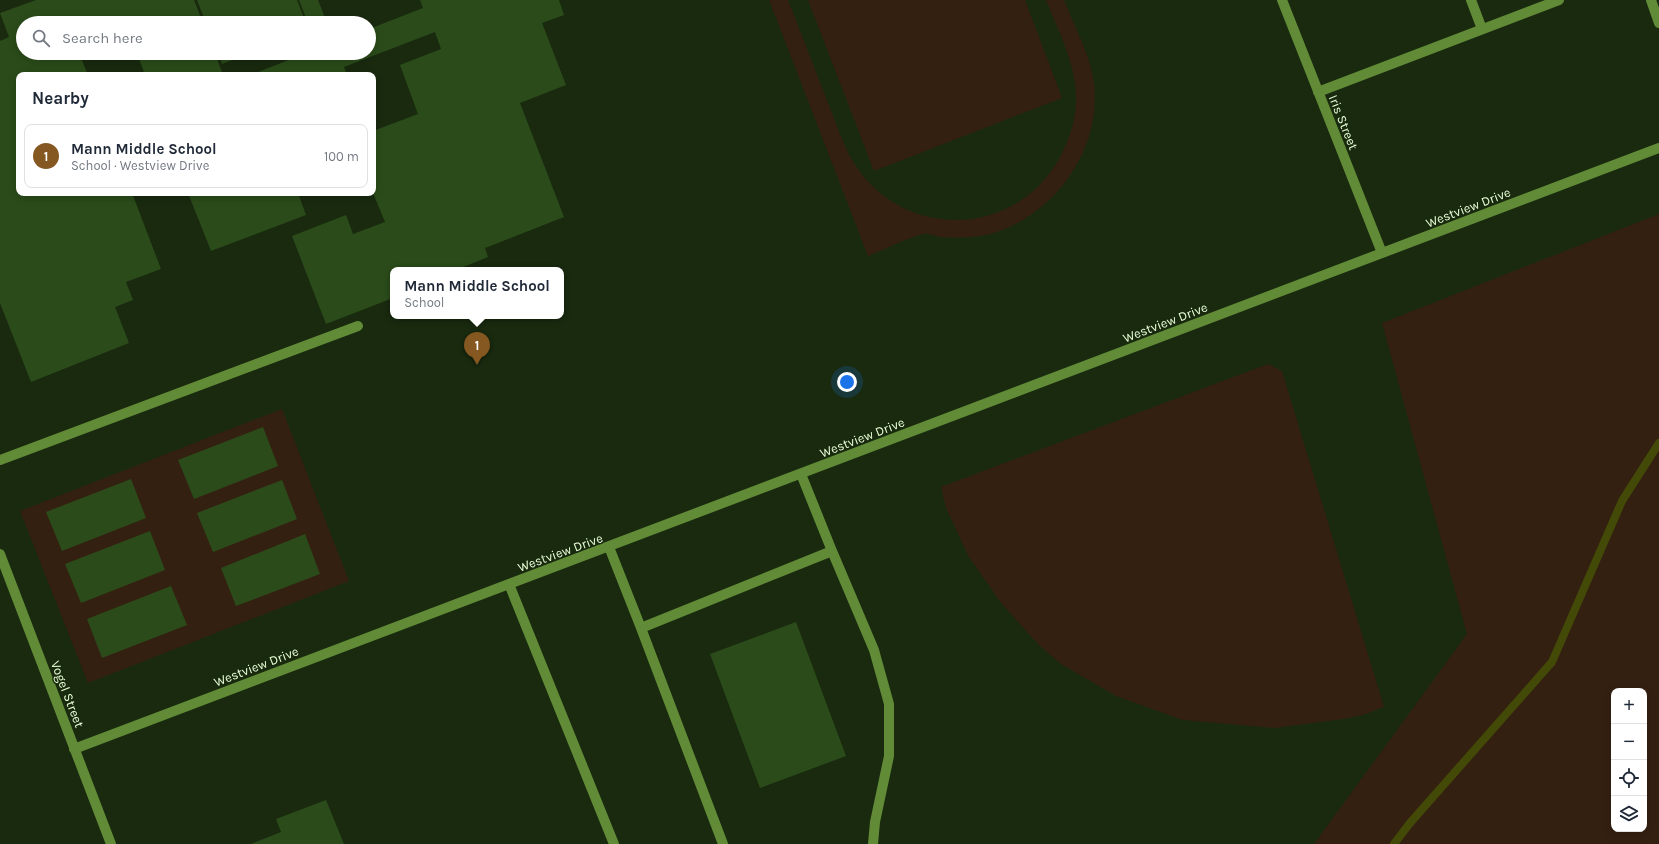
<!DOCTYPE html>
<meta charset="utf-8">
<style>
:root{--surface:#fff;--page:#f6f6f7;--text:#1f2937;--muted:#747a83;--line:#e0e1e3;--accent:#845820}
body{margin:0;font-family:Karla,sans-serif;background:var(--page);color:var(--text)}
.controls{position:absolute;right:12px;bottom:12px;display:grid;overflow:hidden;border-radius:8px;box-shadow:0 2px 10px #0003}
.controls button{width:36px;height:36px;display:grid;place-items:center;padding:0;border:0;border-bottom:1px solid var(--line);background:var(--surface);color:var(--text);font:20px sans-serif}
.you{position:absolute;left:847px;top:382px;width:14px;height:14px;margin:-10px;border:3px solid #fff;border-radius:50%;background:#1a73e8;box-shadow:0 0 0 6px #1a73e833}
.badge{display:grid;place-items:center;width:26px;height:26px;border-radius:50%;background:var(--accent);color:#fff;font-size:13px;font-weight:700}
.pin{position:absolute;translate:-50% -33px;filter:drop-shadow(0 1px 2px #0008)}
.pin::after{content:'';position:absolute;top:21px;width:14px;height:12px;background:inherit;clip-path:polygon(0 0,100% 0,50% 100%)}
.popup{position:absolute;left:390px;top:267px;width:174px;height:52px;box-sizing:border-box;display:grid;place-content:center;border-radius:8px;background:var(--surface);filter:drop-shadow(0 1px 3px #0005);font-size:13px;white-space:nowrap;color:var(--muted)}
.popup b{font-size:15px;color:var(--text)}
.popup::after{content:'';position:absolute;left:50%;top:100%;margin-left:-8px;border:8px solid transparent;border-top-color:var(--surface)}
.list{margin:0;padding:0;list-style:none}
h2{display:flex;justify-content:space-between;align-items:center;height:52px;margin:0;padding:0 16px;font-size:17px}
h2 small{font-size:13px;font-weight:400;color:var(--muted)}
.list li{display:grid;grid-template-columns:26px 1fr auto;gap:12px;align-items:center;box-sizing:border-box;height:64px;margin:0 8px 8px;padding:0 8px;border:1px solid var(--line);border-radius:8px}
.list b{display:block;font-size:15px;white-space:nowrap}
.list p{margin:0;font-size:13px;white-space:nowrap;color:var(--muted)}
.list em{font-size:13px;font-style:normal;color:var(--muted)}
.icon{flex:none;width:22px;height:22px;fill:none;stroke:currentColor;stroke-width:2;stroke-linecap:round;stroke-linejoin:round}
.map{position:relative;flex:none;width:1659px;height:844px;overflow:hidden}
.search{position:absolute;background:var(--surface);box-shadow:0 2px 10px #0003;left:16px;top:16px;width:360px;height:44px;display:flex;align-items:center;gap:10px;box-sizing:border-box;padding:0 14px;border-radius:22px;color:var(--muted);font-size:15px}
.panel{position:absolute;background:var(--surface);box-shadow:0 2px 10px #0003;left:16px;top:72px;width:360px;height:124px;border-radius:8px}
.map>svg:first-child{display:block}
</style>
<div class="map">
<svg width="1659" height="844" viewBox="0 0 1659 844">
<rect width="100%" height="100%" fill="#192a0f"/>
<!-- green -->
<path fill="#342011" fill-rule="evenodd" d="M769,0H788L844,144C883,237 1008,248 1059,159C1068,142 1076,121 1076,101C1077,66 1059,32 1046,0H1064C1074,25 1088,51 1093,77C1105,145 1057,213 994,233C977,238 957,238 939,237C935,236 929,233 925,234C915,234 879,252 868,256Z
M808,0H1025L1062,98L874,171Z
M1659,214V844H1314L1467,634L1382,323ZM1614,691H1644V829H1614Z
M1268,364L1282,371L1384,707L1363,715L1343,719L1275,728L1183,720L1116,696L1061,664L1039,645L1016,620L999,600L969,557L946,508L941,487Z
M282,409L349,581L88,683L20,511Z"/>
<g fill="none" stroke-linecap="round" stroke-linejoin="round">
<!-- stream -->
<path stroke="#434a07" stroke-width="8" d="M1394,844L1410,823L1552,662L1622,501L1659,443"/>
</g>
<!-- building -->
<path fill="#2b4c1a" d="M36,0H194L203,23H23V53H79L88,75H19V193H132L161,269L126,282L133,300L115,307L129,343L31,382L0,303V41L9,37L0,13Z
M197,0H297L306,23H206Z
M299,0H318L327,23H308Z
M420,0H559L564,15L542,23L566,85L520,103L564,217L485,248L488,257L456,270H393V298L326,324L292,236L346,215L353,234L385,222L373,193V131L418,114L400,65L441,49L435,32L344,67L347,75H251L306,53H369V29L423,8Z
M137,53H215L223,75H145Z
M218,53H250L222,64Z
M188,193H298L306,215L211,251Z
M263,427L278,466L194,499L178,460Z
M131,479L146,518L62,551L46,512Z
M282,480L297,519L213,552L197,513Z
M150,531L165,570L81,603L65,564Z
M305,534L320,574L236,606L221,568Z
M171,586L187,625L102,658L87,619Z
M796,622L846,756L760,788L710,654Z
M326,800L344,844H251L281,832L276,819Z"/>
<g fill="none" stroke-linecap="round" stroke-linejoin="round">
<!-- minor -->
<path stroke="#618b37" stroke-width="10" d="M1282,0L1382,253
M1471,0L1482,29
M1651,0L1659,23
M1318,92L1559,0
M0,460L358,326
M609,547L641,628
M832,551L874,650L889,704V756L875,822L873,844
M0,554L111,844
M509,584L614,844
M74,749L1659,148
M723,844L641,628L832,551L801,474"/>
</g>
<g text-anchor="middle" stroke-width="3" stroke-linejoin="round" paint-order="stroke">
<!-- street labels -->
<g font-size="13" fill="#e8ffd7" stroke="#192a0f">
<text transform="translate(1344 122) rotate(68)" y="5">Iris Street</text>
<text transform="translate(1468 207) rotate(-21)" y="5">Westview Drive</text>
<text transform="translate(1165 322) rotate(-21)" y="5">Westview Drive</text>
<text transform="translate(862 437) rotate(-21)" y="5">Westview Drive</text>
<text transform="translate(560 552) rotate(-20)" y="5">Westview Drive</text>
<text transform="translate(256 666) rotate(-21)" y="5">Westview Drive</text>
<text transform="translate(68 694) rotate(69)" y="5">Vogel Street</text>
</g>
</g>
</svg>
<div class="controls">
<button>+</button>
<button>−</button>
<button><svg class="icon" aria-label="locate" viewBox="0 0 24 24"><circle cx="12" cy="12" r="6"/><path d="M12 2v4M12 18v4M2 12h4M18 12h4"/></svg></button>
<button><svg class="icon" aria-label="layers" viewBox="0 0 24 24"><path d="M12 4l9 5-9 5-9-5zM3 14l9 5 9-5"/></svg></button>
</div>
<div class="you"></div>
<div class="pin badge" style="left:477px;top:365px">1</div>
<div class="popup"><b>Mann Middle School</b>School</div>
<div class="search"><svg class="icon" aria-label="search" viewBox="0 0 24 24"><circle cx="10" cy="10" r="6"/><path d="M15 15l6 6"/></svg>Search here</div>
<section class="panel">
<h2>Nearby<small></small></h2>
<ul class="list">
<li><span class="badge">1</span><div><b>Mann Middle School</b><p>School · Westview Drive</p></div><em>100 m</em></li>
</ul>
</section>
</div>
